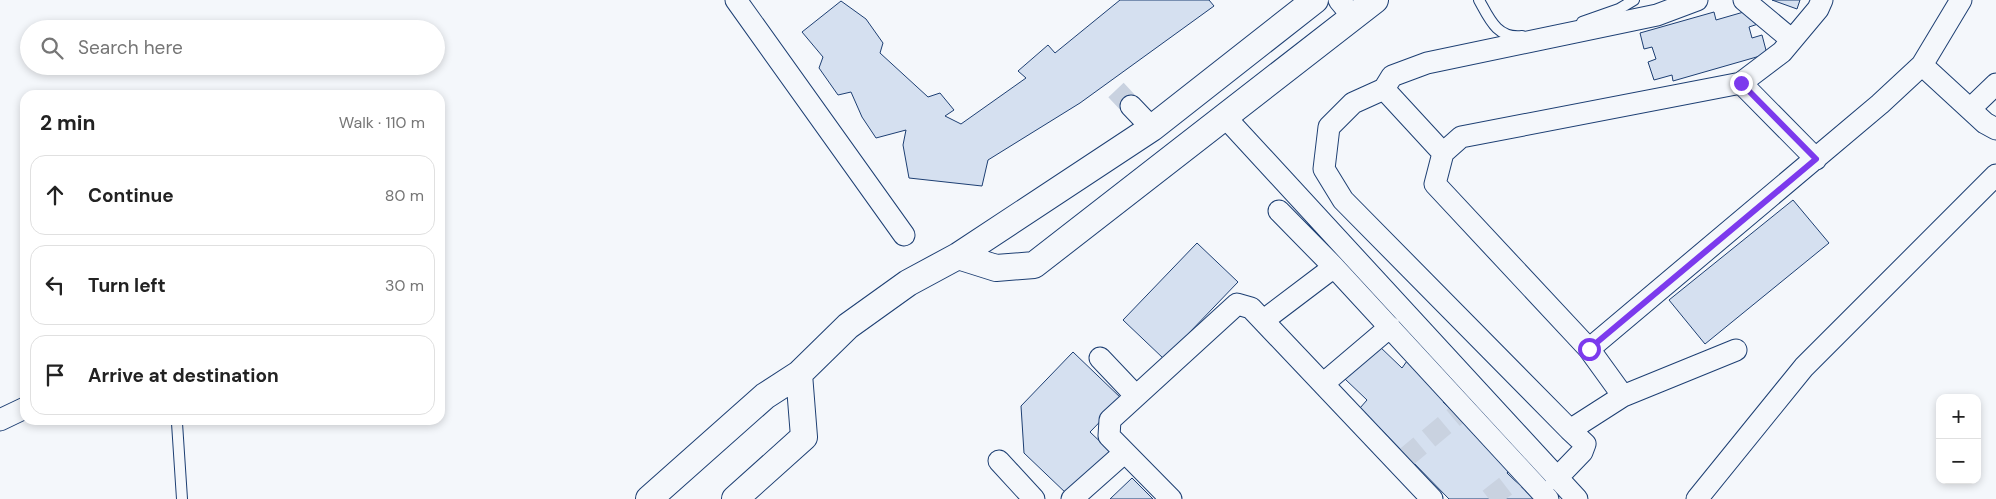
<!DOCTYPE html>
<meta charset="utf-8">
<style>
:root{--surface:#fff;--page:#f6f6f6;--text:#222;--muted:#767676;--line:#e0e0e0}
body{margin:0;font-family:"DM Sans",sans-serif;background:var(--page);color:var(--text)}
.controls{position:absolute;right:15px;bottom:15px;display:grid;overflow:hidden;border-radius:10px;box-shadow:0 2px 8px #0003}
.controls button{width:45px;height:45px;display:grid;place-items:center;padding:0;border:0;border-bottom:1px solid var(--line);background:var(--surface);color:var(--text);font:25px sans-serif}
.stop{position:absolute;width:15px;height:15px;margin:-11px;border:4px solid #7c3aed;border-radius:50%;background:#fff}
.stop.end{background:#7c3aed;border-color:#fff;box-shadow:0 1px 5px #0008}
.list{margin:0;padding:0;list-style:none}
h2{display:flex;justify-content:space-between;align-items:center;height:65px;margin:0;padding:0 20px;font-size:21px}
h2 small{font-size:16px;font-weight:400;color:var(--muted)}
.list li{display:grid;grid-template-columns:32px 1fr auto;gap:15px;align-items:center;box-sizing:border-box;height:80px;margin:0 10px 10px;padding:0 10px;border:1px solid var(--line);border-radius:15px}
.list b{display:block;font-size:19px;white-space:nowrap}
.list em{font-size:16px;font-style:normal;color:var(--muted)}
.icon{flex:none;width:28px;height:28px;fill:none;stroke:currentColor;stroke-width:2;stroke-linecap:round;stroke-linejoin:round}
.map{position:relative;flex:none;width:1996px;height:499px;overflow:hidden}
.search{position:absolute;background:var(--surface);box-shadow:0 2px 8px #0003;left:20px;top:20px;width:425px;height:55px;display:flex;align-items:center;gap:12px;box-sizing:border-box;padding:0 18px;border-radius:28px;color:var(--muted);font-size:19px}
.panel{position:absolute;background:var(--surface);box-shadow:0 2px 8px #0003;left:20px;top:90px;width:425px;height:335px;border-radius:15px}
.map>svg:first-child{display:block}
</style>
<div class="map">
<svg width="1996" height="499" viewBox="0 0 1996 499">
<rect width="100%" height="100%" fill="#f4f7fb"/>
<!-- building -->
<path fill="#d5e0f0" stroke="#1d3f73" d="M1120,0H1209L1214,6L1080,103L988,160L982,186L909,178L903,145L906,130L876,138L862,117L851,92L838,95L819,68L823,57L802,32L841,1L866,19L883,43L880,53L928,97L940,93L954,110L945,116L961,124L1026,78L1018,71L1048,45L1055,53Z
M1772,0H1800L1797,9Z
M1754,9L1758,24L1749,27L1752,38L1762,35L1767,54L1673,81L1672,75L1654,80L1648,62L1656,59L1652,47L1644,49L1640,33L1714,12L1716,20Z
M1793,200L1829,243L1705,344L1669,300Z
M1197,243L1238,282L1164,359L1123,320Z
M1378,345L1402,368L1407,361L1447,398L1443,402L1476,433L1474,435L1510,469L1507,473L1534,499H1449L1360,408L1367,400L1345,379Z
M1073,352L1122,399L1090,432L1110,451L1068,495L1024,453L1021,406Z
M1132,478L1153,499H1110Z"/>
<g fill="none" stroke-linecap="round" stroke-linejoin="round">
<!-- minor-tunnel -->
<path stroke="#c9d2e0" stroke-width="21" stroke-dasharray="21 11" stroke-linecap="butt" d="M1116,90L1131,106
M1404,459L1459,413
M1489,499L1516,478"/>
<!-- service casing -->
<g stroke="#1d3f73" stroke-width="12">
<path id="service" d="M1479,0C1489,18 1497,39 1522,36
M1582,22L1619,9L1634,0
M177,423L182,499"/>
</g>
<!-- minor casing -->
<g stroke="#1d3f73" stroke-width="23">
<path id="minor" d="M736,0L904,235
M1339,0L1353,17
M1744,0L1792,40
M1922,65L1985,123L1996,129
M1741,83L1816,159
M1384,89L1443,153
M1131,106L1152,128
M1970,109L1996,84
M1225,117L1577,499
M1279,211L1334,267L1548,499
M1264,320L1334,267
M1589,349L1880,104L1922,65L1961,0
M1100,358L1136,396
M1324,383L1390,327
M1623,396L1736,350
M0,420L25,408
M1570,430L1343,200L1324,169L1329,127L1353,103L1384,89L1392,76L1427,63L1657,15L1697,0
M999,461L1034,499
M1556,479L1582,452L1585,444L1570,430L1623,396L1589,349L1435,184L1443,153L1461,137L1741,83L1782,52L1818,9L1822,0
M1072,499L1124,453
M1171,499L1109,436L1110,420L1237,304L1251,308L1432,499
M1697,499L1804,367L1996,175"/>
</g>
<!-- tertiary casing -->
<g stroke="#1d3f73" stroke-width="28">
<path id="tertiary" d="M958,256L996,268L1034,265L1375,0
M649,499L765,396L799,374L848,326L908,283L958,256L1152,128L1315,0
M735,499L804,437L799,374"/>
</g>
<!-- service -->
<use href="#service" stroke="#f4f7fb" stroke-width="10"/>
<!-- minor -->
<use href="#minor" stroke="#f4f7fb" stroke-width="21"/>
<!-- tertiary -->
<use href="#tertiary" stroke="#f4f7fb" stroke-width="26"/>
</g>
<g fill="none" stroke-linecap="round" stroke-linejoin="round">
<!-- route -->
<path stroke="#7c3aed" stroke-width="6" d="M1589,349L1816,159L1741,83"/>
</g>
</svg>
<div class="controls">
<button>+</button>
<button>−</button>
</div>
<div class="stop" style="left:1589px;top:349px"></div>
<div class="stop end" style="left:1741px;top:83px"></div>
<div class="search"><svg class="icon" aria-label="search" viewBox="0 0 24 24"><circle cx="10" cy="10" r="6"/><path d="M15 15l6 6"/></svg>Search here</div>
<section class="panel">
<h2>2 min<small>Walk · 110 m</small></h2>
<ul class="list">
<li><svg class="icon" aria-label="ahead" viewBox="0 0 24 24"><path d="M12 20V5M6 11l6-6 6 6"/></svg><div><b>Continue</b></div><em>80 m</em></li>
<li><svg class="icon" aria-label="left" viewBox="0 0 24 24"><path d="M17 20v-9H6M10 6l-5 5 5 5"/></svg><div><b>Turn left</b></div><em>30 m</em></li>
<li><svg class="icon" aria-label="arrive" viewBox="0 0 24 24"><path d="M6 21V4h12l-3 4 3 4H6"/></svg><div><b>Arrive at destination</b></div></li>
</ul>
</section>
</div>
